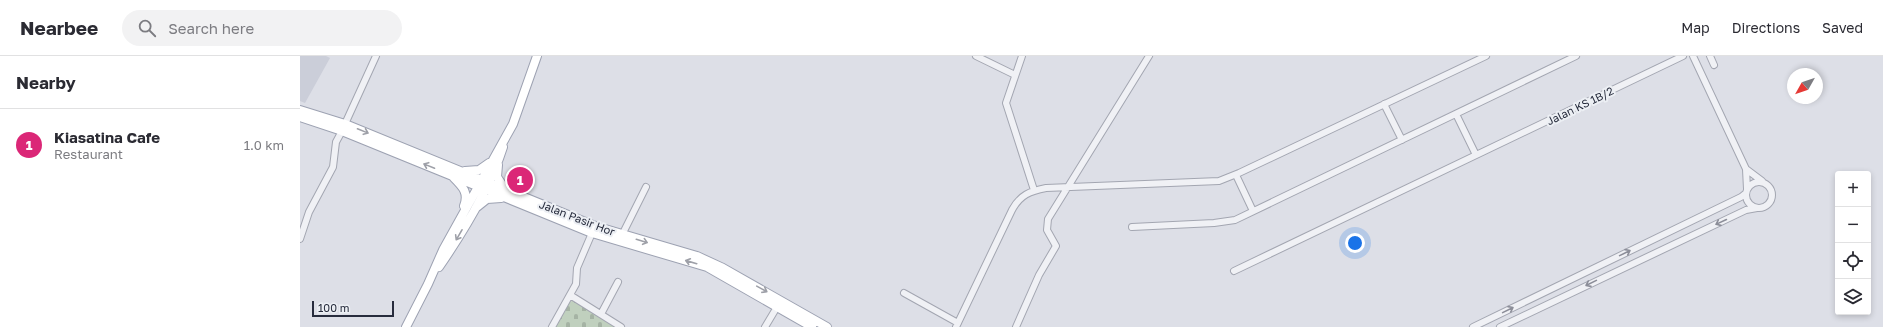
<!DOCTYPE html>
<meta charset="utf-8">
<style>
:root{--surface:#fff;--page:#f2f2f3;--text:#2b2b33;--muted:#7c7c81;--line:#e1e1e2;--accent:#db2777}
body{margin:0;font-family:"Golos Text",sans-serif;background:var(--page);color:var(--text)}
.controls{position:absolute;right:12px;bottom:12px;display:grid;overflow:hidden;border-radius:4px;box-shadow:0 2px 6px #0003}
.controls button{width:36px;height:36px;display:grid;place-items:center;padding:0;border:0;border-bottom:1px solid var(--line);background:var(--surface);color:var(--text);font:20px sans-serif}
.compass{position:absolute;left:1487px;top:12px;width:36px;height:36px;border-radius:50%;background:var(--surface);box-shadow:0 2px 6px #0003;rotate:230deg}
.scale{position:absolute;left:12px;bottom:10px;width:82px;box-sizing:border-box;padding-left:4px;border:2px solid #272c3d;border-top:0;font-size:11px;line-height:14px;white-space:nowrap;color:#272c3d;-webkit-text-stroke:3px #eceff4;paint-order:stroke}
.you{position:absolute;left:1055px;top:187px;width:14px;height:14px;margin:-10px;border:3px solid #fff;border-radius:50%;background:#1a73e8;box-shadow:0 0 0 6px #1a73e833}
.badge{display:grid;place-items:center;width:26px;height:26px;border-radius:50%;background:var(--accent);color:#fff;font-size:13px;font-weight:700}
.pin{position:absolute;translate:-50% -50%;border:2px solid #fff;box-shadow:0 1px 4px #0006}
.list{margin:0;padding:0;list-style:none}
h2{display:flex;justify-content:space-between;align-items:center;height:52px;margin:0;padding:0 16px;font-size:17px}
h2 small{font-size:13px;font-weight:400;color:var(--muted)}
.list li{display:grid;grid-template-columns:26px 1fr auto;gap:12px;align-items:center;box-sizing:border-box;height:72px;padding:0 16px;border-top:1px solid var(--line)}
.list b{display:block;font-size:15px;white-space:nowrap}
.list p{margin:0;font-size:13px;white-space:nowrap;color:var(--muted)}
.list em{font-size:13px;font-style:normal;color:var(--muted)}
.icon{flex:none;width:22px;height:22px;fill:none;stroke:currentColor;stroke-width:2;stroke-linecap:round;stroke-linejoin:round}
.map{position:relative;flex:none;width:1583px;height:271px;overflow:hidden}
header{display:flex;align-items:center;gap:24px;box-sizing:border-box;height:56px;padding:0 20px;background:var(--surface);border-bottom:1px solid var(--line)}
header strong{font-size:19px}
nav{display:flex;gap:22px;margin-inline-start:auto;font-size:14px}
.search{width:280px;height:36px;background:var(--page);display:flex;align-items:center;gap:10px;box-sizing:border-box;padding:0 14px;border-radius:22px;color:var(--muted);font-size:15px}
main{display:flex}
aside{flex:1;background:var(--surface)}
.map>svg:first-child{display:block}
</style>
<header>
<strong>Nearbee</strong>
<div class="search"><svg class="icon" aria-label="search" viewBox="0 0 24 24"><circle cx="10" cy="10" r="6"/><path d="M15 15l6 6"/></svg>Search here</div>
<nav><a>Map</a><a>Directions</a><a>Saved</a></nav>
</header>
<main>
<aside>
<h2>Nearby<small></small></h2>
<ul class="list">
<li><span class="badge">1</span><div><b>Kiasatina Cafe</b><p>Restaurant</p></div><em>1.0 km</em></li>
</ul>
</aside>
<div class="map">
<svg width="1583" height="271" viewBox="0 0 1583 271">
<defs>
<pattern id="cemetery-stones" width="16" height="16" patternUnits="userSpaceOnUse"><rect width="16" height="16" fill="#c0d0be"/><path d="M2 7V4a2 2 0 0 1 4 0v3zM10 15v-3a2 2 0 0 1 4 0v3z" fill="#a5b3a4"/></pattern>
</defs>
<rect width="100%" height="100%" fill="#dddfe7"/>
<!-- built -->
<path fill="#cbced9" d="M0,0H26L30,2L5,47L0,45Z"/>
<!-- cemetery -->
<path fill="url(#cemetery-stones)" d="M274,243L293,255L315,271H255L268,248Z"/>
<g fill="none" stroke-linecap="round" stroke-linejoin="round">
<!-- minor casing -->
<g stroke="#a3a6b1" stroke-width="8">
<path id="minor" d="M676,0L715,19
M722,0L706,47L734,134
M1393,0L1446,113L1447,133
M1410,0L1414,9
M1084,48L1102,84
M1156,58L1176,99
M45,68L76,0
M1446,113L1462,125
M936,119L953,155
M1446 139a13 13 0 1 1 26 0a13 13 0 1 1-26 0Z
M832,171L914,167L935,164L1276,0
M322,179L346,131
M0,183L9,156L33,111L36,86L42,75
M934,215L1383,0
M604,237L658,267
M270,239L321,271
M301,258L318,226
M252,271L276,228L277,212L292,177
M465,271L477,251
M656,271L712,154C720,139 730,135 746,132L919,125L939,117L1186,0
M716,271L739,219L756,190L747,174L748,163L849,0
M1173,271L1441,141L1446,137
M1200,271L1446,154L1457,152"/>
</g>
<!-- major casing -->
<g stroke="#9da2b2" stroke-width="10">
<path id="major" d="M0,54L45,68L295,170L397,200L423,212L527,271
M0,61L42,75L292,177L407,211L512,271
M198,109L197,121L205,133
M165,115L179,114L189,107
M154,122C163,131 169,137 164,150
M177,151L187,143L201,142
M139,211C163,176 190,132 203,91
M106,271L128,228L143,194L213,68L237,0"/>
</g>
<!-- minor -->
<use href="#minor" stroke="#f0f1f5" stroke-width="6"/>
<!-- major -->
<use href="#major" stroke="#fff" stroke-width="8"/>
</g>
<!-- one-way arrows -->
<defs><path id="oneway-shaft" d="M-6 0H5M1.5-3L5.5 0L1.5 3" fill="none" stroke-width="1.6" stroke-linecap="round" stroke-linejoin="round"/></defs>
<g stroke="#9ea0a8">
<use href="#oneway-shaft" transform="translate(63 75) rotate(22)"/>
<use href="#oneway-shaft" transform="translate(129 110) rotate(-158)"/>
<use href="#oneway-shaft" transform="translate(159 179) rotate(120)"/>
<use href="#oneway-shaft" transform="translate(342 185) rotate(17)"/>
<use href="#oneway-shaft" transform="translate(391 206) rotate(-164)"/>
<use href="#oneway-shaft" transform="translate(462 233) rotate(29)"/>
</g>
<g stroke="#8c8e99">
<use href="#oneway-shaft" transform="translate(1421 166) rotate(155)"/>
<use href="#oneway-shaft" transform="translate(1325 197) rotate(-26)"/>
<use href="#oneway-shaft" transform="translate(1291 227) rotate(154)"/>
<use href="#oneway-shaft" transform="translate(1208 254) rotate(-26)"/>
</g>
<g text-anchor="middle" stroke-width="4" stroke-linejoin="round" paint-order="stroke">
<!-- street labels -->
<g font-size="11" fill="#272c3d" stroke="#eceff4">
<text transform="translate(1280 50) rotate(-26)" y="4">Jalan KS 1B/2</text>
<text transform="translate(277 162) rotate(21)" y="4">Jalan Pasir Hor</text>
</g>
</g>
</svg>
<div class="controls">
<button>+</button>
<button>−</button>
<button><svg class="icon" aria-label="locate" viewBox="0 0 24 24"><circle cx="12" cy="12" r="6"/><path d="M12 2v4M12 18v4M2 12h4M18 12h4"/></svg></button>
<button><svg class="icon" aria-label="layers" viewBox="0 0 24 24"><path d="M12 4l9 5-9 5-9-5zM3 14l9 5 9-5"/></svg></button>
</div>
<svg class="compass" viewBox="-18 -18 36 36"><path d="M0-13l5 13h-10z" fill="#e53935"/><path d="M0 13l5-13h-10z" fill="#7c7c81"/></svg>
<div class="scale">100 m</div>
<div class="you"></div>
<div class="pin badge" style="left:220px;top:124px">1</div>
</div>
</main>
